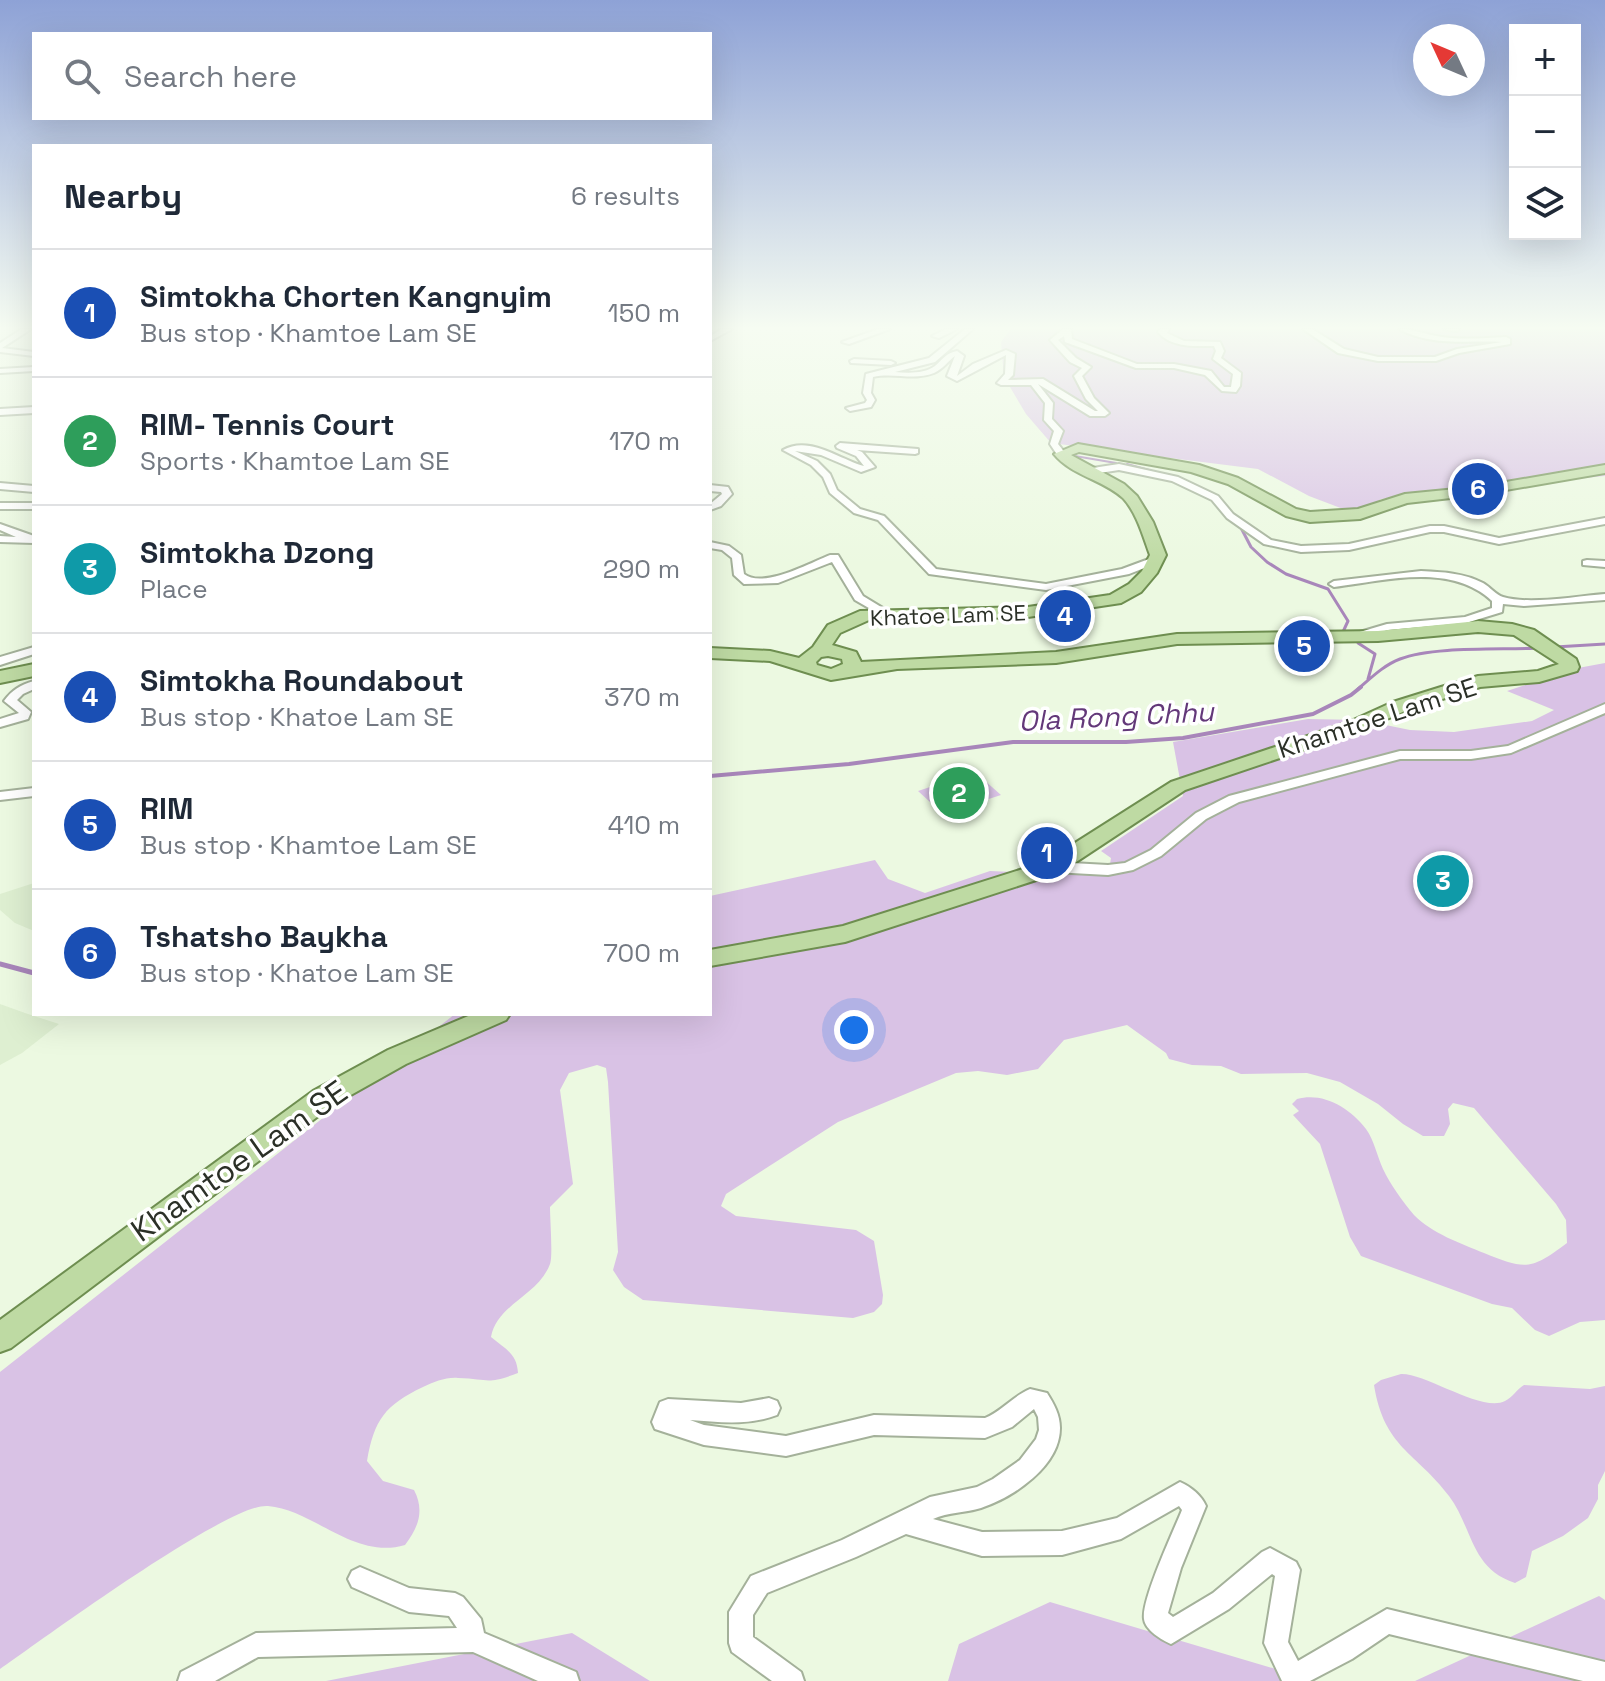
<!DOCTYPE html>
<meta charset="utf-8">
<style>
:root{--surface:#fff;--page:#f2f2f3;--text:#1f2937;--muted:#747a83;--line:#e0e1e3;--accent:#7d2e9f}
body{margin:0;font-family:"Space Grotesk",sans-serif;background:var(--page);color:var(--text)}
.controls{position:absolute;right:24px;top:24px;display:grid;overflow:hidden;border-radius:0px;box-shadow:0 8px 32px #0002}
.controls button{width:72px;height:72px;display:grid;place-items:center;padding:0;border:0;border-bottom:2px solid var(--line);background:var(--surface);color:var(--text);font:40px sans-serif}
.compass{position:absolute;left:1413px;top:24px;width:72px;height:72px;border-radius:50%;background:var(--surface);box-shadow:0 8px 32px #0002;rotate:314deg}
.you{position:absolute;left:854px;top:1030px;width:28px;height:28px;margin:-20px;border:6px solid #fff;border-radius:50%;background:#1a73e8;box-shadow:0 0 0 12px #1a73e833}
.badge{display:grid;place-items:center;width:52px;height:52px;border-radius:50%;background:var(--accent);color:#fff;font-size:26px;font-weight:700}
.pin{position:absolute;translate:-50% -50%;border:4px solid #fff;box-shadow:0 2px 8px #0006}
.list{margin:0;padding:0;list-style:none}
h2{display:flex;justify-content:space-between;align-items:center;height:104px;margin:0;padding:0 32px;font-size:34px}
h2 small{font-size:26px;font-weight:400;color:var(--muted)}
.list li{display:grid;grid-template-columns:52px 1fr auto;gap:24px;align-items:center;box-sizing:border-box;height:128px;padding:0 32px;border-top:2px solid var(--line)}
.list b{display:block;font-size:30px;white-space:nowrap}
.list p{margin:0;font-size:26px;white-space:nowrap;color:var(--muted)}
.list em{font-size:26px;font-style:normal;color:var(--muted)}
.icon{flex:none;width:44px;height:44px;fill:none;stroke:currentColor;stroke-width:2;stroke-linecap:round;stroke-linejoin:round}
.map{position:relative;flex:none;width:1605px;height:1681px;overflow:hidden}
.search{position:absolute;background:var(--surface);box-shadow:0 8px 32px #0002;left:32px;top:32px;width:680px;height:88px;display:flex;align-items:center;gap:20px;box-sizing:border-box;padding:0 28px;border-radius:0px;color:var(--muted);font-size:30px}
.panel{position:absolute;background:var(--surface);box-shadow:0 8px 32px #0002;left:32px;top:144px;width:680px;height:872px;border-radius:0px}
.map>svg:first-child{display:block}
</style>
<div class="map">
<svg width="1605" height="1681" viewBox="0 0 1605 1681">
<rect width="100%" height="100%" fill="#ecf9e1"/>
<!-- built -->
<path fill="#deefd1" d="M34,883V931L15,923L0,910V894Z
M0,1004L25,1013L59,1024L22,1053L0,1065Z"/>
<!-- green -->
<path fill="#d9c2e5" d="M1011,329H1605V476L1381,499L1359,515L1309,496L1258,469L1051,443L1026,414L1004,377L1001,342Z
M1605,663V1320L1580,1322L1549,1336L1535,1330L1512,1308L1492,1304L1361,1256L1350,1237L1320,1144L1293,1115L1299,1111L1292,1104L1297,1099C1323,1092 1349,1107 1366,1129C1374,1140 1377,1156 1383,1169C1390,1184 1403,1202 1414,1215C1433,1234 1460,1243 1484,1253C1526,1270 1531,1270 1567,1243L1566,1220L1556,1204L1474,1108L1453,1103L1448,1109L1450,1124L1444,1136H1423L1403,1124L1378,1104L1340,1082L1307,1073L1241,1074L1221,1066L1192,1065L1169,1059L1166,1053L1127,1025L1064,1040L1038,1069L1007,1075L978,1071L956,1073L838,1122L726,1194L721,1206L736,1216L856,1230L874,1241L883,1295L882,1304L874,1312L853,1318L643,1300L624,1287L613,1270L618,1252L608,1082L606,1068L597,1065L569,1073L560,1090L573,1184L550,1207C550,1219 553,1257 550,1264C538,1296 497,1304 491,1337C505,1349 517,1353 518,1373C486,1385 490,1379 458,1378C446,1377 434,1382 423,1387C385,1405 374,1420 367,1461L383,1481L414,1490C425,1511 418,1528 405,1545C354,1560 314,1510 268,1506C229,1502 42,1640 0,1669V1372L455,1014H710V896L875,860L888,879L925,893L990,871L1108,876L1111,858L1101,851L1183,796L1173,742L1308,719L1361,720L1410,730L1454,732L1532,721L1554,710L1507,691L1578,668Z
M975,772L1001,795L943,814L918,791Z
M1401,1374C1426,1373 1482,1413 1505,1401C1512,1398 1517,1389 1524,1385L1590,1389L1605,1386V1471L1598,1485V1499L1588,1518L1563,1536L1532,1551L1526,1577L1515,1583C1470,1568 1473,1528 1449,1496C1416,1452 1384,1448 1374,1385L1381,1380Z
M1599,1596L1605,1600V1681H1415Z
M1050,1602L1316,1681H948L959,1644Z
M572,1633L650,1681H326Z"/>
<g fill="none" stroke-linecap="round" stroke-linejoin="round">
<!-- stream-far3 -->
<path stroke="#a886ba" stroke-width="2" d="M1069,455L1116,463
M1127,464L1167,475"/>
<!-- stream-far2 -->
<path stroke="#a886ba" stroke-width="3" d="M1239,524L1251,547L1267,562L1286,574L1328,589L1348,621L1342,634
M1358,643L1375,654L1368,679
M1555,647L1605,644
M1358,689C1371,678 1384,665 1400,659C1433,646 1501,650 1539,648"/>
<!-- stream-far1 -->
<path stroke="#a886ba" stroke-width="4" d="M710,776L849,764L1013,742H1126L1183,738L1313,714L1351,695L1361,687"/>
<!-- stream -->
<path stroke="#a886ba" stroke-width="5" d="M0,964L34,973"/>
<!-- minor casing -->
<g stroke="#a4b19a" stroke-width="4">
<path id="minor" d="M22,329H31L2,348L34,352V356L0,352V343Z
M722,329H732L710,341V336Z
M878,329H890L849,344L842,342Z
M946,329H957L939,338L932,336Z
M965,329H973L935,362L895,372C908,373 924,374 935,366C943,359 946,353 957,351L964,356L957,376L973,364L1006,350L1015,354L1013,375L1008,380L1043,379L1095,411H1098L1086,399L1074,376L1082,368L1070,362L1050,340L1063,329H1071L1072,339L1137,364H1174L1211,371L1224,387H1231L1233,374L1213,359L1216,351L1214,346C1195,346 1171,348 1158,332L1161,329H1169L1167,333L1184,341L1220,342L1224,351L1221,358L1241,373L1240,386L1236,392L1222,391L1205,375L1174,368H1136L1065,342L1064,336L1058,340L1076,358L1091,367L1082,376L1094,398L1109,413L1105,416H1090L1038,384L1053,403L1052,419L1063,431L1058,444L1066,454L1061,457L1058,456L1050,444L1054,431L1044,420L1045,403L1031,385H1001L997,383L1005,374L1006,355L957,381L947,376L955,356C948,361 943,369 934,373C914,381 893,372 873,377L871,393L875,400L871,407L850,411L846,408L865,403L867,400L863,393L866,374L929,358Z
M1303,329H1312L1344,349L1378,357H1435L1457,349L1502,342C1468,340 1432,347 1399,329C1414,329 1427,335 1442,337C1463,340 1485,338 1506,337L1510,339V344L1459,353L1436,361H1378L1338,353Z
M1444,329H1459L1456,331Z
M854,359L891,361L895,363L891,365L851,363L850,361Z
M34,367V371L0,373V369Z
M34,407V413L0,415V409Z
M840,443L918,449V453L915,454L857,450L862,452L875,467L861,472L821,455L795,451L817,461L830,474L837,490L860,509L884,516L936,569L1046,584L1122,569L1149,559L1158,552L1163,555L1157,563L1129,574L1046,590L929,574L878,520L854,513L830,493L823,477L811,465L783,450C809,435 839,459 864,466L856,456L837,448L836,446Z
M1119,464L1178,477L1218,496L1233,514L1271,540L1301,546L1349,544L1430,526H1444L1499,538L1605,518V524L1499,544L1444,532H1430L1349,550L1301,552L1264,544L1227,518L1212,500L1172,481L1119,470L1086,475L1081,472L1086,469Z
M0,483L34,486V492L0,489Z
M710,485L728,487L732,494L721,506L710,510V504L722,494L721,492L710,491Z
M0,503H34V509H0Z
M0,524L34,536V543L0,542V536L16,537L0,530Z
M710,542L729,546L741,555L744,574C763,589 810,563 830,555H838L863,596L891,613L885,616L881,615L855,600L832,562L778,583L744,584L734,575L732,558L722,550L710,548Z
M1587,560L1605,561V567L1583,565V561Z
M1421,571C1443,572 1464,573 1483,583C1490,587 1496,595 1503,597C1529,605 1577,596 1605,594V600L1524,606L1503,604L1502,612L1466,623L1388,630L1357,639L1353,638V634L1387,624L1465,617L1492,608V601C1450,562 1385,581 1334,587L1329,584L1334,581Z
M34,647V654L0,665V657Z
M34,681V689L23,694L17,700L31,712L28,719L0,727V719L19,713L4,701C12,690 20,685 34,681Z
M1605,704V713L1511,753L1471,759H1400L1239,802L1206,819L1161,856L1133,870L1108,875L1053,872L1046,867L1053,862L1108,865L1125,863L1151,850L1196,813L1229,796L1400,751H1471L1508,746Z
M34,788V796L0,800V792Z
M1030,1389L1047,1393C1054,1404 1060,1415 1060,1428C1060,1466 1014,1497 981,1508C966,1513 948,1512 933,1519L982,1532L1062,1531L1117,1518L1180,1482C1191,1487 1201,1495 1206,1506L1181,1568L1168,1613L1173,1617L1213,1593L1262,1552L1270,1548L1296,1562L1300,1570L1288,1642L1298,1661L1387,1609L1605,1662V1681H1583L1389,1634L1352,1659L1310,1681H1282L1264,1643L1275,1576L1272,1574L1229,1609L1171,1644C1162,1640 1145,1630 1144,1619C1141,1600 1174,1530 1182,1510L1179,1506L1121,1539L1062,1555L982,1556L906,1534L856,1557L767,1593L753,1615V1637L801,1672L804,1681H772L732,1652L729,1643V1612L751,1576L842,1540L930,1497L977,1487L993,1479L1020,1460L1036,1439L1039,1430L1038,1417L1034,1409L1012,1427L985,1438L874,1435L786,1456L704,1445L655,1429L652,1422L660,1402L668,1399L741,1403L769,1398L777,1401L780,1408L777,1415C748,1426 719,1422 690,1420L704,1425L786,1436L874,1415L985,1418C1002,1411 1013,1396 1030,1389Z
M360,1567L409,1588L455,1593L463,1597L481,1619L484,1633L576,1672L579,1681H538L473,1652L258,1657L215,1681H178L181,1672L256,1633L457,1628L449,1616L409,1612L352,1587L348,1579L352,1571Z"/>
</g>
<!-- primary casing -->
<g stroke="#6e8e50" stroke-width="4">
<path id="primary" d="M1078,444L1199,465L1238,478L1296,509L1310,512L1358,509L1405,494L1477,487L1605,465V473L1477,495L1407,503L1360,519L1310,522L1286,516L1228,484L1191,472L1079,452L1071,455L1124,484L1137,496L1153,522L1166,555L1157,573L1141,592L1121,603L1028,617L869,620L840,633L832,645L856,652L861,662L1056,652L1177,634L1378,631L1478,621L1512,624L1534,630L1576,659L1579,667L1577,671L1539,682L1480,687L1455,695L1407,710L1363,730L1185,790L1061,872L845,942L710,966V950L843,926L1045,862L1171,782L1349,722L1393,702L1441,687L1478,676L1538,671L1559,664L1514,635L1478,632L1378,641L1177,644L1056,663L897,669L831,680L770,661L710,658V648L770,651L799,658L813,647L828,625L860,611L1028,607L1110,595L1129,584L1142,571L1150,555C1143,536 1137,513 1123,498C1102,479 1072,476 1054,454ZM828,656L842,659L843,664L831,669L817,665L816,662L821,657Z
M34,664V676L0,683V671Z
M473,1014H510L506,1020L406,1064L333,1105L11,1348L0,1352V1320L313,1091L388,1050Z"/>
</g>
<!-- minor -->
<use href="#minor" fill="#fff" fill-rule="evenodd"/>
<!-- primary -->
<use href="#primary" fill="#bedaa3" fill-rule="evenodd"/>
</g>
<!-- sky -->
<linearGradient id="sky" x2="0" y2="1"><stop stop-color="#8ea2d6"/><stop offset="0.58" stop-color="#f6fcf2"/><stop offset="1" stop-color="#f6fcf2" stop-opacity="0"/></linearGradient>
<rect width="1605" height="565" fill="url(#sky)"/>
<g text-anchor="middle" stroke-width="7" stroke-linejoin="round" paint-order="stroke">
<!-- far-street labels -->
<g font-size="22" fill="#2b3027" stroke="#fff">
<text transform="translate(948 615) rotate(-2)" y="8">Khatoe Lam SE</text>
</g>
<!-- street labels -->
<g font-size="26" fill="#2b3027" stroke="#fff">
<text transform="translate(1377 718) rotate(-18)" y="9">Khamtoe Lam SE</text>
</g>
<!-- water labels -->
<g font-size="28" font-style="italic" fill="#633879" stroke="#fff">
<text transform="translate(1116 716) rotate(-3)" y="10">Ola Rong Chhu</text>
</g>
<!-- near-street labels -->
<g font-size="32" fill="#2b3027" stroke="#fff">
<text transform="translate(239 1161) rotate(-35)" y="11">Khamtoe Lam SE</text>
</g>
</g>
</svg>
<div class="controls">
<button>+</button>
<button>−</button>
<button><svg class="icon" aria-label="layers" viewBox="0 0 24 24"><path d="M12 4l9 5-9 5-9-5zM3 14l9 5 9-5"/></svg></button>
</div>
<svg class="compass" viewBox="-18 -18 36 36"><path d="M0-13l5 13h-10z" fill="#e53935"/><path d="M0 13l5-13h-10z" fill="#747a83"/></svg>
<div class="you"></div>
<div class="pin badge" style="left:1047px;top:853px;background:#1a4fb4">1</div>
<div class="pin badge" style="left:959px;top:793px;background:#2e9e5b">2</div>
<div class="pin badge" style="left:1443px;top:881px;background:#0f9aa8">3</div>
<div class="pin badge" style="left:1065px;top:616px;background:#1a4fb4">4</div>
<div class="pin badge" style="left:1304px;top:646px;background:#1a4fb4">5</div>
<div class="pin badge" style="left:1478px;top:489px;background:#1a4fb4">6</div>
<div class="search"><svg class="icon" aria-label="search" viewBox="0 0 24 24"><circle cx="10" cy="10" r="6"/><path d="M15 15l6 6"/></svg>Search here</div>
<section class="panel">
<h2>Nearby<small>6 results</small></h2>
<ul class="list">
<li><span class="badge" style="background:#1a4fb4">1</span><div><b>Simtokha Chorten Kangnyim</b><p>Bus stop · Khamtoe Lam SE</p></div><em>150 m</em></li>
<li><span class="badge" style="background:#2e9e5b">2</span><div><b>RIM- Tennis Court</b><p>Sports · Khamtoe Lam SE</p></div><em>170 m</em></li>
<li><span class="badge" style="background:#0f9aa8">3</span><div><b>Simtokha Dzong</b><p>Place</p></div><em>290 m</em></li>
<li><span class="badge" style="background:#1a4fb4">4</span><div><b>Simtokha Roundabout</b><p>Bus stop · Khatoe Lam SE</p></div><em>370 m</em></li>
<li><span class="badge" style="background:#1a4fb4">5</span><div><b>RIM</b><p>Bus stop · Khamtoe Lam SE</p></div><em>410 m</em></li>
<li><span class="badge" style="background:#1a4fb4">6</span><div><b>Tshatsho Baykha</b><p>Bus stop · Khatoe Lam SE</p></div><em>700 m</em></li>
</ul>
</section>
</div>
